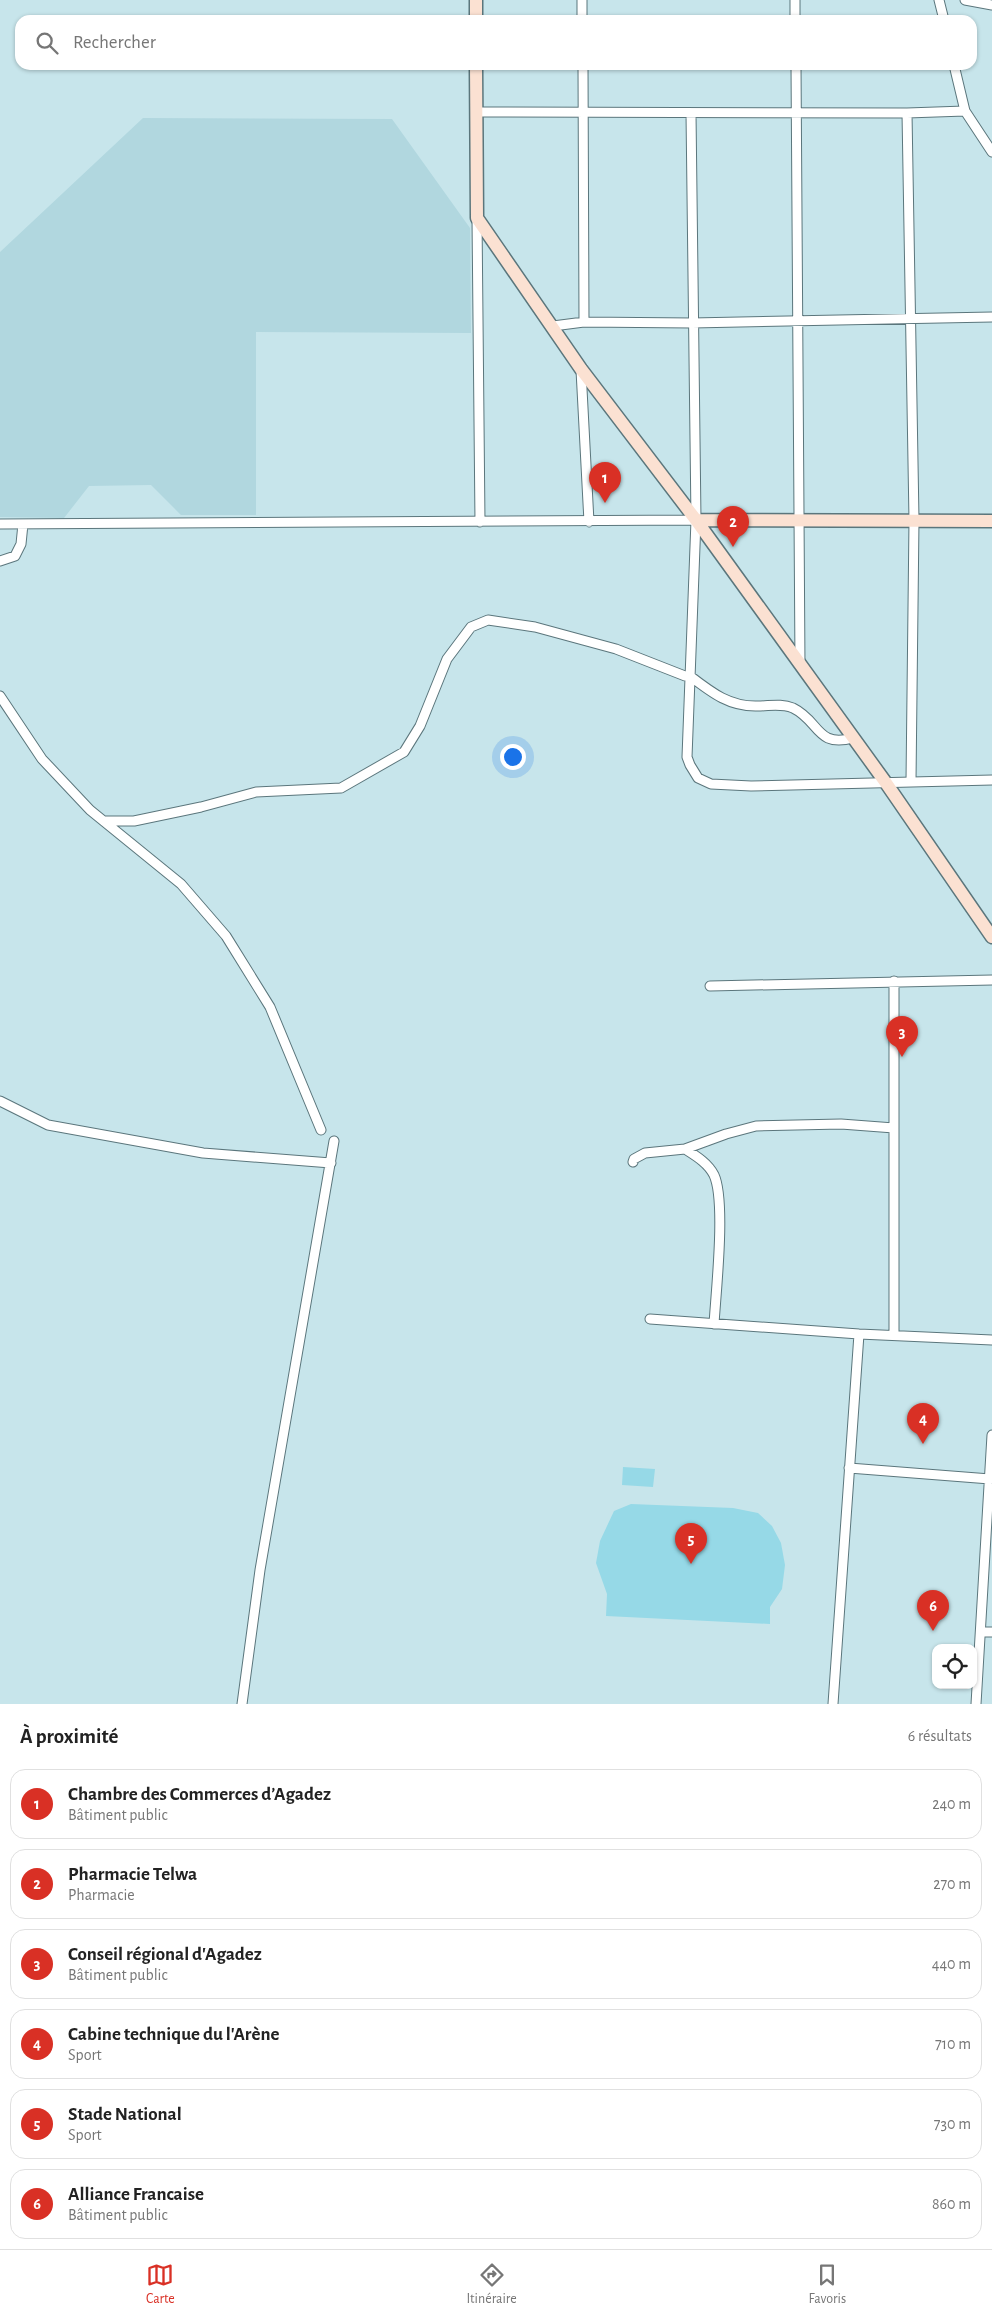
<!DOCTYPE html>
<html lang="fr">
<meta charset="utf-8">
<style>
:root{--surface:#fff;--page:#f6f6f6;--text:#222;--muted:#767676;--line:#e0e0e0;--accent:#d93025}
body{margin:0;font-family:"Alegreya Sans",sans-serif;background:var(--page);color:var(--text)}
.controls{position:absolute;right:15px;bottom:15px;display:grid;overflow:hidden;border-radius:10px;box-shadow:0 1px 4px #0004}
.controls button{width:45px;height:45px;display:grid;place-items:center;padding:0;border:0;border-bottom:1px solid var(--line);background:var(--surface);color:var(--text);font:25px sans-serif}
.you{position:absolute;left:512px;top:756px;width:18px;height:18px;margin:-12px;border:4px solid #fff;border-radius:50%;background:#1a73e8;box-shadow:0 0 0 8px #1a73e833}
.badge{display:grid;place-items:center;width:32px;height:32px;border-radius:50%;background:var(--accent);color:#fff;font-size:16px;font-weight:700}
.pin{position:absolute;translate:-50% -41px;filter:drop-shadow(0 1px 2px #0008)}
.pin::after{content:'';position:absolute;top:26px;width:18px;height:15px;background:inherit;clip-path:polygon(0 0,100% 0,50% 100%)}
.list{margin:0;padding:0;list-style:none}
h2{display:flex;justify-content:space-between;align-items:center;height:65px;margin:0;padding:0 20px;font-size:21px}
h2 small{font-size:16px;font-weight:400;color:var(--muted)}
.list li{display:grid;grid-template-columns:32px 1fr auto;gap:15px;align-items:center;box-sizing:border-box;height:70px;margin:0 10px 10px;padding:0 10px;border:1px solid var(--line);border-radius:15px}
.list b{display:block;font-size:19px;white-space:nowrap}
.list p{margin:0;font-size:16px;white-space:nowrap;color:var(--muted)}
.list em{font-size:16px;font-style:normal;color:var(--muted)}
.icon{flex:none;width:28px;height:28px;fill:none;stroke:currentColor;stroke-width:2;stroke-linecap:round;stroke-linejoin:round}
.map{position:relative;flex:none;width:992px;height:1704px;overflow:hidden}
.search{position:absolute;background:var(--surface);box-shadow:0 1px 4px #0004;left:15px;right:15px;top:15px;height:55px;display:flex;align-items:center;gap:12px;box-sizing:border-box;padding:0 18px;border-radius:15px;color:var(--muted);font-size:19px}
.sheet{height:545px;background:var(--surface)}
nav{display:flex;justify-content:space-around;align-items:center;box-sizing:border-box;height:70px;border-top:1px solid var(--line);background:var(--surface);font-size:14px;color:var(--muted)}
nav a{display:grid;justify-items:center;gap:2px}
nav .on{color:var(--accent)}
.map>svg:first-child{display:block}
</style>
<div class="map">
<svg width="992" height="1704" viewBox="0 0 992 1704">
<rect width="100%" height="100%" fill="#c7e5eb"/>
<!-- built -->
<path fill="#b1d7df" d="M143,118L392,119L470,228L471,333L256,332V515H181L151,485L89,486L64,518L0,517V252Z"/>
<!-- green -->
<path fill="#96d9e7" d="M623,1467L655,1469L653,1487L622,1485Z
M631,1504L733,1508L758,1513L772,1526L781,1543L785,1565L782,1589L770,1607V1624L606,1616L607,1594L596,1563L600,1541L614,1511Z"/>
<g fill="none" stroke-linecap="round" stroke-linejoin="round">
<!-- street casing -->
<g stroke="#5b767c" stroke-width="11">
<path id="street" d="M582,0V20
M795,0V20
M939,0L944,20
M965,0L992,5
M583,65L584,322
M796,65L800,665
M954,65L965,111L992,152
M477,112L907,113L965,111
M691,113L696,520L687,757L690,765L698,778L711,784L751,786L992,780
M907,113L914,520L911,781
M477,218L480,522
M553,326L584,322L692,323L992,317
M581,370L589,522
M0,524L696,520
M0,561L15,556L21,544L23,524
M0,696L42,759L90,810L181,884L226,936L270,1007L321,1130
M104,821H134L201,807L256,792L341,788L404,752L420,726L447,659L471,627L488,620L535,627L616,649L685,676H690C712,693 730,707 758,706C770,706 781,703 793,708C820,721 816,748 853,738
M894,981V1334
M710,986L992,980
M0,1101L48,1125L203,1153L331,1163
M685,1149C696,1156 708,1163 714,1175C726,1201 716,1291 714,1324
M633,1162L634,1159L645,1153L685,1149L726,1134L756,1126L841,1124L894,1128
M650,1319L859,1334L992,1340
M849,1468L990,1479
M981,1632H992
M242,1704L260,1570L334,1141
M833,1704L859,1334
M976,1704L992,1435"/>
</g>
<!-- secondary casing -->
<g stroke="#5b767c" stroke-width="15">
<path id="secondary" d="M476,0V20
M476,65L477,218L581,369L696,520L886,783L992,937
M696,520L992,521"/>
</g>
<!-- street -->
<use href="#street" stroke="#fff" stroke-width="9"/>
<!-- secondary -->
<use href="#secondary" stroke="#fbe1d2" stroke-width="12"/>
</g>
</svg>
<div class="controls">
<button><svg class="icon" aria-label="locate" viewBox="0 0 24 24"><circle cx="12" cy="12" r="6"/><path d="M12 2v4M12 18v4M2 12h4M18 12h4"/></svg></button>
</div>
<div class="you"></div>
<div class="pin badge" style="left:605px;top:503px">1</div>
<div class="pin badge" style="left:733px;top:547px">2</div>
<div class="pin badge" style="left:902px;top:1057px">3</div>
<div class="pin badge" style="left:923px;top:1444px">4</div>
<div class="pin badge" style="left:691px;top:1564px">5</div>
<div class="pin badge" style="left:933px;top:1631px">6</div>
<div class="search"><svg class="icon" aria-label="search" viewBox="0 0 24 24"><circle cx="10" cy="10" r="6"/><path d="M15 15l6 6"/></svg>Rechercher</div>
</div>
<section class="sheet">
<h2>À proximité<small>6 résultats</small></h2>
<ul class="list">
<li><span class="badge">1</span><div><b>Chambre des Commerces d’Agadez</b><p>Bâtiment public</p></div><em>240 m</em></li>
<li><span class="badge">2</span><div><b>Pharmacie Telwa</b><p>Pharmacie</p></div><em>270 m</em></li>
<li><span class="badge">3</span><div><b>Conseil régional d'Agadez</b><p>Bâtiment public</p></div><em>440 m</em></li>
<li><span class="badge">4</span><div><b>Cabine technique du l'Arène</b><p>Sport</p></div><em>710 m</em></li>
<li><span class="badge">5</span><div><b>Stade National</b><p>Sport</p></div><em>730 m</em></li>
<li><span class="badge">6</span><div><b>Alliance Francaise</b><p>Bâtiment public</p></div><em>860 m</em></li>
</ul>
</section>
<nav>
<a class="on"><svg class="icon" aria-label="map" viewBox="0 0 24 24"><path d="M3 6l6-2 6 2 6-2v14l-6 2-6-2-6 2zM9 4v14M15 6v14"/></svg>Carte</a>
<a><svg class="icon" aria-label="directions" viewBox="0 0 24 24"><path d="M12 3l9 9-9 9-9-9zM9 14v-3h6M13 9l2 2-2 2"/></svg>Itinéraire</a>
<a><svg class="icon" aria-label="saved" viewBox="0 0 24 24"><path d="M7 4h10v16l-5-4-5 4z"/></svg>Favoris</a>
</nav>
